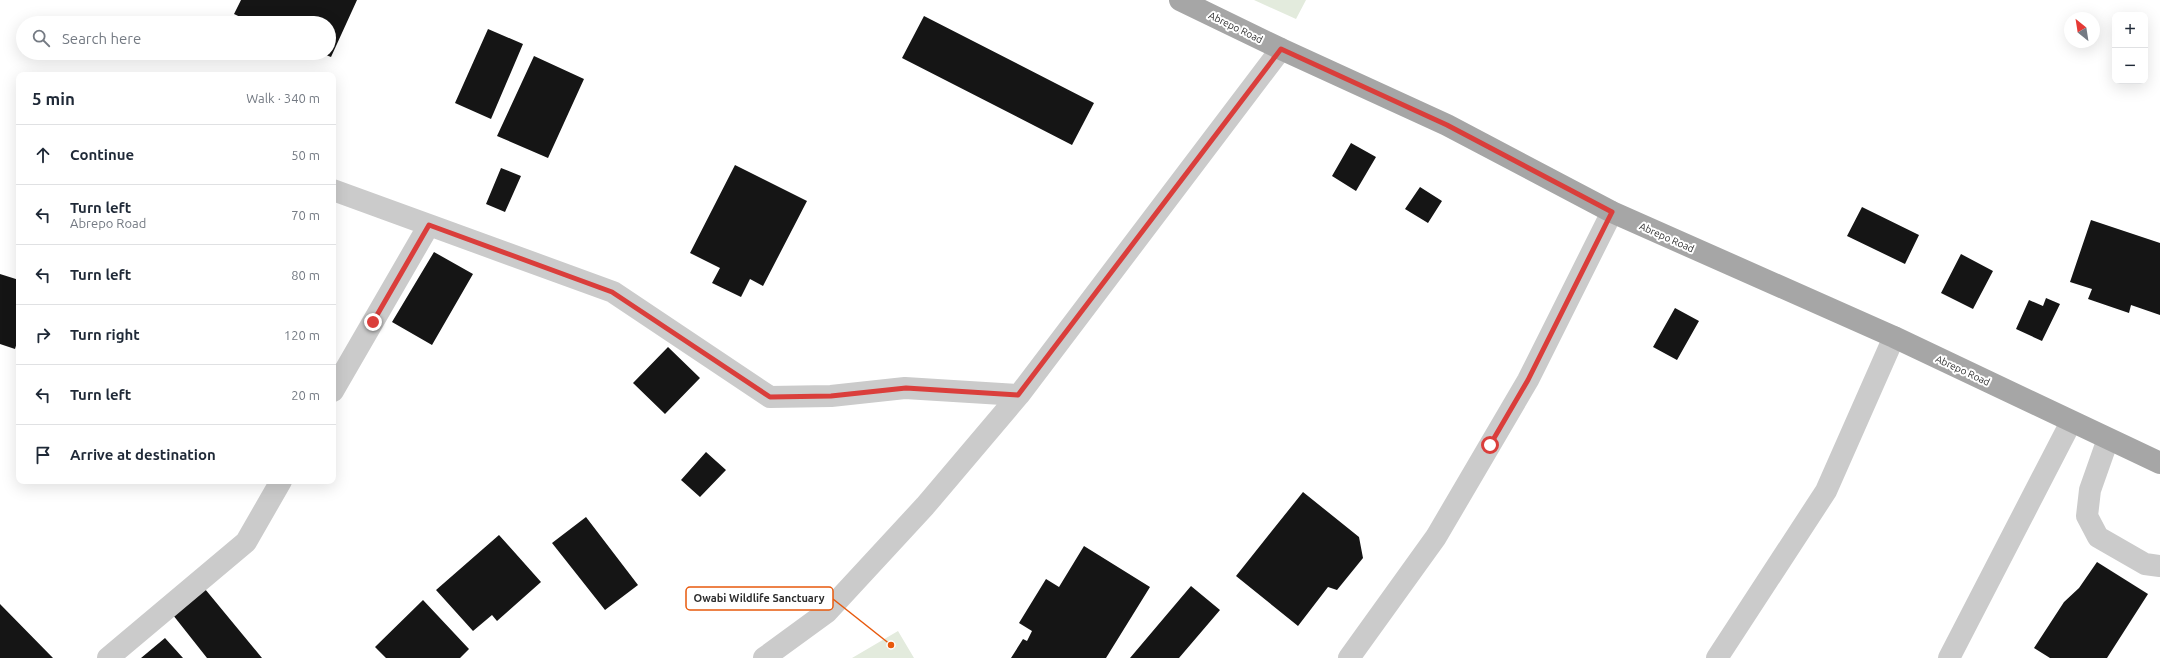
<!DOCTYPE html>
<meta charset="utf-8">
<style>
:root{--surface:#fff;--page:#f2f2f3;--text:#1f2937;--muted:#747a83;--line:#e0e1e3}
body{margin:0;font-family:Ubuntu,sans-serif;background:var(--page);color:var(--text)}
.controls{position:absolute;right:12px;top:12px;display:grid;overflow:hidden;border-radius:8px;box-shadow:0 4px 16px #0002}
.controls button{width:36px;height:36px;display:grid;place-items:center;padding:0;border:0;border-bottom:1px solid var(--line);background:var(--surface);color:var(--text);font:20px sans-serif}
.compass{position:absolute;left:2064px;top:12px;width:36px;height:36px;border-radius:50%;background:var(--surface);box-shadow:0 4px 16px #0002;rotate:330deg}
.stop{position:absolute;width:12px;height:12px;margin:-9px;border:3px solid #da3e3b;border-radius:50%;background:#fff}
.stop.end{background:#da3e3b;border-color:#fff;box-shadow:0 1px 4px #0008}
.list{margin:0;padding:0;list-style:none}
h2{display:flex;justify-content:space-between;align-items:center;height:52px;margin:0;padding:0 16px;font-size:17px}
h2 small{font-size:13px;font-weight:400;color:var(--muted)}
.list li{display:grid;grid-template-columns:26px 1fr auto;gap:12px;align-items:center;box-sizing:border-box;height:60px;padding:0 16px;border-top:1px solid var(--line)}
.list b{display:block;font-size:15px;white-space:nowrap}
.list p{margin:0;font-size:13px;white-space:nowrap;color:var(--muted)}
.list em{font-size:13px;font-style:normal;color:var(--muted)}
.icon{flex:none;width:22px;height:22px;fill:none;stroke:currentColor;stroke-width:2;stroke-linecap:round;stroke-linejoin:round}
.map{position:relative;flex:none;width:2160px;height:658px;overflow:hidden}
.search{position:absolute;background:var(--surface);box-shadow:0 4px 16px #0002;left:16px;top:16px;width:320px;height:44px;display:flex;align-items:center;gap:10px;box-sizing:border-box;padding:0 14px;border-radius:22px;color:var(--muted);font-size:15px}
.panel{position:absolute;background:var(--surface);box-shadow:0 4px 16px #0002;left:16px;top:72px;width:320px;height:412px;border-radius:8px}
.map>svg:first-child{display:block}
</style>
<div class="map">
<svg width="2160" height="658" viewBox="0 0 2160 658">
<rect width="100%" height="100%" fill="#fff"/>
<!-- green -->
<path fill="#e3ebdd" d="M1254,0H1306L1296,19Z
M898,631L914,658H852Z"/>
<!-- building -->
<path fill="#151515" d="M241,0H357L331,57L321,53H329V23H253L234,14Z
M924,16L1094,103L1072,145L902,58Z
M488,29L523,44L491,119L455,103Z
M534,56L584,79L548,158L497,136Z
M1351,143L1376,157L1356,191L1332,176Z
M735,165L807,201L763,286L750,279L741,297L712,283L720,268L690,253Z
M501,168L521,176L505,212L486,204Z
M1420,187L1442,201L1428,223L1405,209Z
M1862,207L1919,235L1905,264L1847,236Z
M2091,220L2160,243V315L2131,305L2129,313L2088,299L2092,289L2070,282Z
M434,252L473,274L432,345L392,322Z
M1961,254L1993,271L1973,309L1941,293Z
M0,274L19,280V336L15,349L0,344Z
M2046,298L2060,304L2042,341L2016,329L2029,300L2043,306Z
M1675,308L1699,321L1677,360L1653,347Z
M668,347L700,378L665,414L633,383Z
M706,452L726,470L700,497L681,480Z
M1303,492L1359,537L1363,558L1337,590L1328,587L1298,626L1236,576Z
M586,517L638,585L605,610L552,543Z
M499,535L541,582L497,621L492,615L473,631L436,590Z
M1084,546L1150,587L1106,658H1011L1023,639L1027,641L1032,631L1019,623L1046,579L1059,587Z
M2097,562L2148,594L2107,658H2050L2034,648L2064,602L2079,588Z
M1191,586L1220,610L1179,658H1130Z
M205,589L262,658H207L173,615Z
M423,600L469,649L460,658H386L375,647Z
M0,604L53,658H0Z
M165,638L183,658H141Z"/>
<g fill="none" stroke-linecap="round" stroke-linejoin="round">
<!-- minor -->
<path stroke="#cbcbcb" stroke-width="22" d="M333,190L613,292L770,397L831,396L905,388L1019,395
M333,391L429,225
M2108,439L2090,490L2087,516L2098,537L2145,564L2160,566
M108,658L246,542L281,481
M764,658L827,612L925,506L1019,395L1281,49
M1349,658L1436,537L1528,380L1612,212
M1717,658L1826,491L1894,337
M1949,658L2071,422"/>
<!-- major -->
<path stroke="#a6a6a6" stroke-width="22" d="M1180,0L1281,49L1447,125L1612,212L1894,337L2160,463"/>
</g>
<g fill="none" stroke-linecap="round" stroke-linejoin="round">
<!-- route -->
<path stroke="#da3e3b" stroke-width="5" d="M373,322L429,225L612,292L770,397L831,396L906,388L1018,395L1281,49L1447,125L1612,212L1528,380L1490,445"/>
</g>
<g text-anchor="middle" stroke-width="4" stroke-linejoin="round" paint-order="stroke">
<!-- street labels -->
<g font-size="10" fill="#2e2e2e" stroke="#fff">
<text transform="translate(1236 27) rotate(26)" y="4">Abrepo Road</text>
<text transform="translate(1667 237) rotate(24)" y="4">Abrepo Road</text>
<text transform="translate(1963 370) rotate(25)" y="4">Abrepo Road</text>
</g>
</g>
<!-- callouts -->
<path fill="none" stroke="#e8590c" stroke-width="1.5" d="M891 645L833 599"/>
<circle fill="#e8590c" stroke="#fff" stroke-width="1.5" cx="891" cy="645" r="4"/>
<rect fill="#fff" stroke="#e8590c" stroke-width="1.5" x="686" y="587" width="147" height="23" rx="4"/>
<g font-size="11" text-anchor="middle" font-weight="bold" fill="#2e2e2e">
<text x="759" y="602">Owabi Wildlife Sanctuary</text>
</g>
</svg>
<div class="controls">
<button>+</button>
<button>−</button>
</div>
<svg class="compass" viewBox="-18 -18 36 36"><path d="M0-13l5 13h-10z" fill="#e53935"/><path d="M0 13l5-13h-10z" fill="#747a83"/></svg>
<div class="stop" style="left:1490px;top:445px"></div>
<div class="stop end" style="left:373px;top:322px"></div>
<div class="search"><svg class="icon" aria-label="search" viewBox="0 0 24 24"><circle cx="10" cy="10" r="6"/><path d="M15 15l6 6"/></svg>Search here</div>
<section class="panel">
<h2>5 min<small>Walk · 340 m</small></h2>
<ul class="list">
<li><svg class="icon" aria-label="ahead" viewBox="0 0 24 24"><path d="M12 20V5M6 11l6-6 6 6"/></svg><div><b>Continue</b></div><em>50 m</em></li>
<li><svg class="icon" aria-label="left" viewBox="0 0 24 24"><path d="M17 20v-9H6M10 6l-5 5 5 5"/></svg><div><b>Turn left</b><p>Abrepo Road</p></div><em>70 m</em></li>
<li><svg class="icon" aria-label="left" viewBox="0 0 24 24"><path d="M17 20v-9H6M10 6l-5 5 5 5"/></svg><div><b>Turn left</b></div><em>80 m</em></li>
<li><svg class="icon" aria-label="right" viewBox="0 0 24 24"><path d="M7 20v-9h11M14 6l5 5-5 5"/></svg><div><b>Turn right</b></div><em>120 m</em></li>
<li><svg class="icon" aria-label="left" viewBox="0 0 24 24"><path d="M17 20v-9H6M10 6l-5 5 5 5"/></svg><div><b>Turn left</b></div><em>20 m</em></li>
<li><svg class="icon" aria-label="arrive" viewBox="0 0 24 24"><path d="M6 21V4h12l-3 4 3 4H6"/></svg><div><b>Arrive at destination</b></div></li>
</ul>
</section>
</div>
